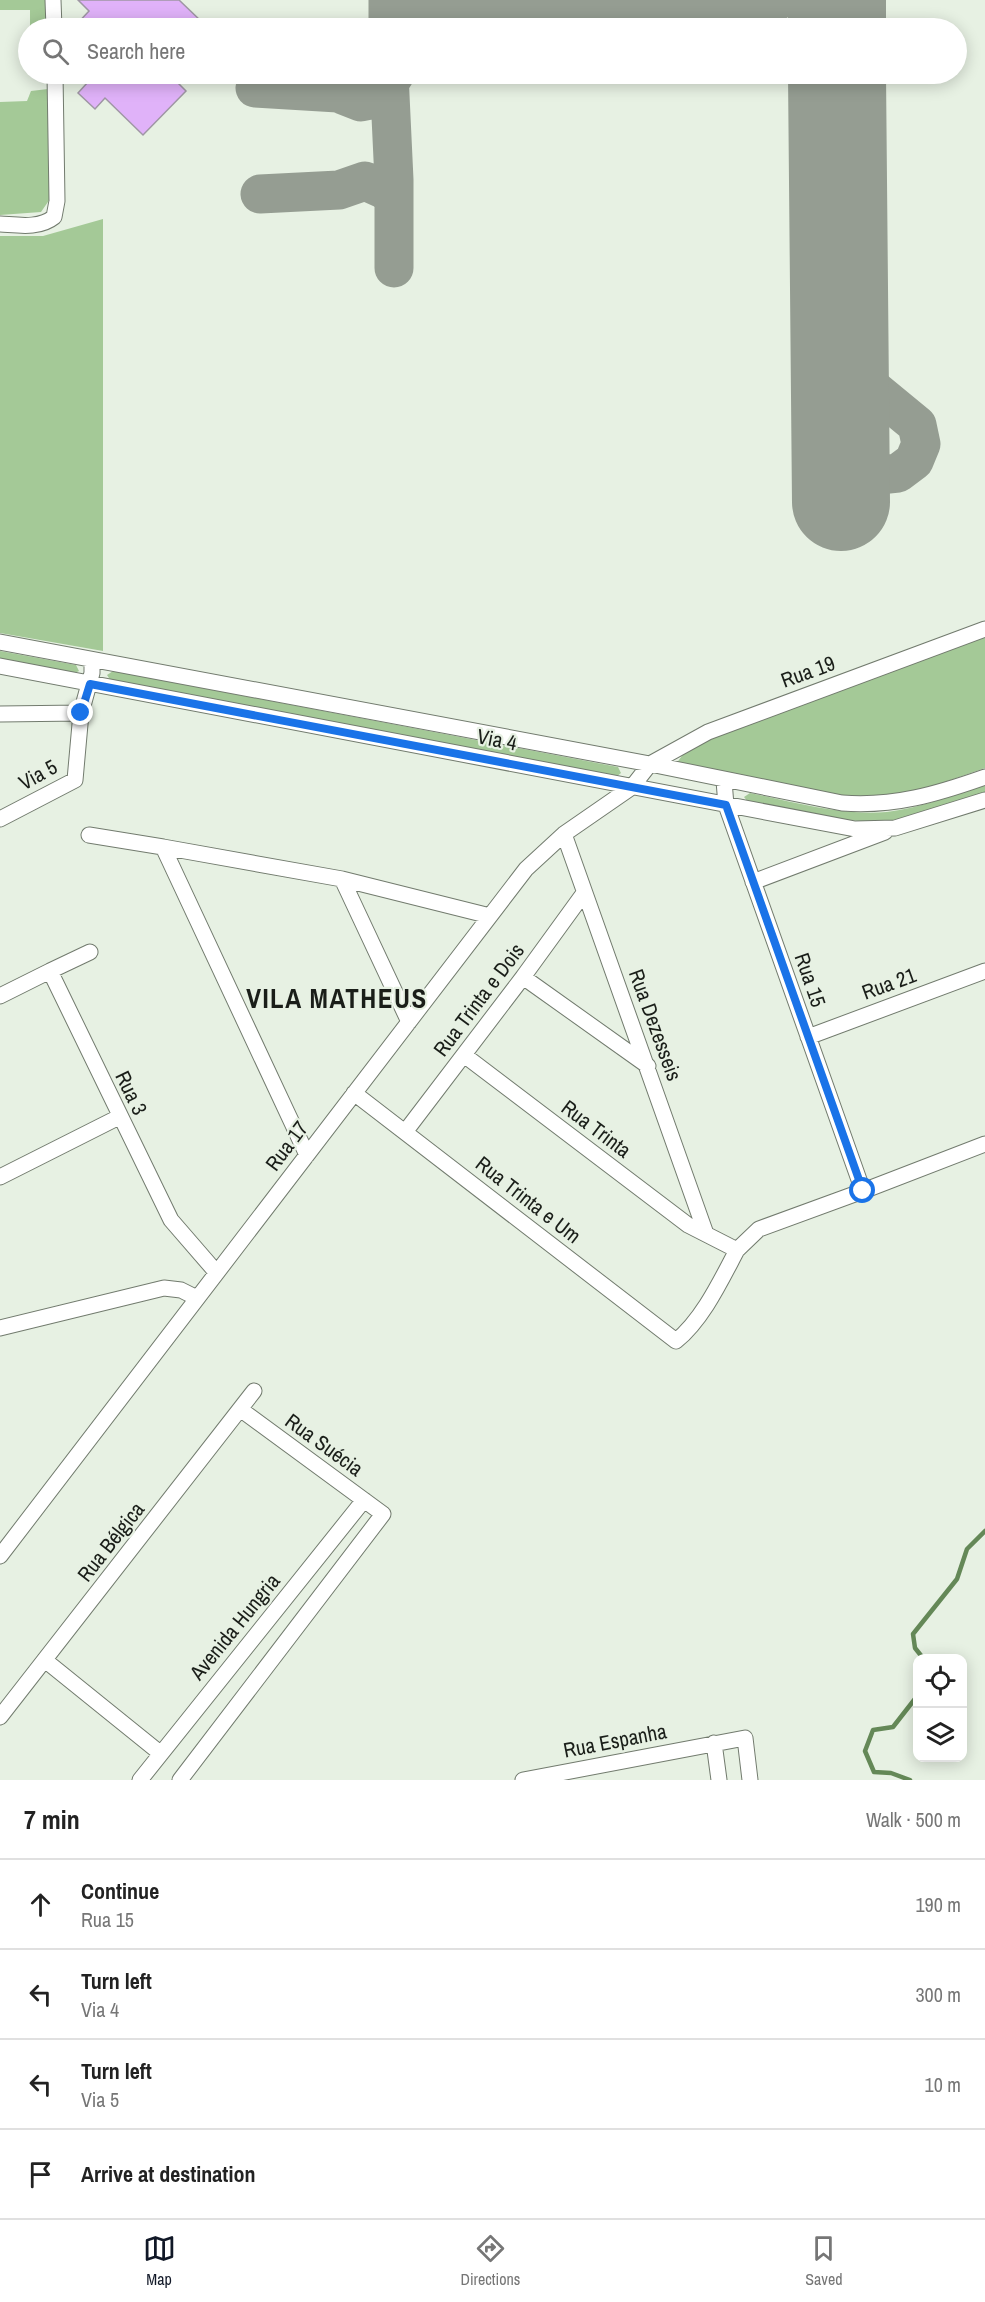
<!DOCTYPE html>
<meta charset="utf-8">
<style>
:root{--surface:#fff;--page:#f6f6f6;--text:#222;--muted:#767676;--line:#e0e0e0;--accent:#111827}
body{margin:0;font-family:"Archivo Narrow",sans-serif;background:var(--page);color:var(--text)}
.controls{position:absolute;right:18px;bottom:18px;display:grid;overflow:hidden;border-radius:12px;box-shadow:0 3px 15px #0003}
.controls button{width:54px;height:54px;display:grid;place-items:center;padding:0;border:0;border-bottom:2px solid var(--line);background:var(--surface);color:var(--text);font:30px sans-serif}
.stop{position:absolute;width:18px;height:18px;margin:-14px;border:4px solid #1a73e8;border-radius:50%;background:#fff}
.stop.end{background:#1a73e8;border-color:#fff;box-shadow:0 2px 6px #0008}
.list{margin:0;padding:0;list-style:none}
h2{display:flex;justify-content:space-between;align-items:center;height:78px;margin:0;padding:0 24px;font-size:26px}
h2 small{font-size:20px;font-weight:400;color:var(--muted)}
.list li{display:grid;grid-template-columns:39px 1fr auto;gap:18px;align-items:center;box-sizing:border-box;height:90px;padding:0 24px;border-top:2px solid var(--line)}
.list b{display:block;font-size:22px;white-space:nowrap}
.list p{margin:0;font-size:20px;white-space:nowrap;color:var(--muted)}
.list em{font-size:20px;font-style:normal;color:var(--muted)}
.icon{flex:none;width:33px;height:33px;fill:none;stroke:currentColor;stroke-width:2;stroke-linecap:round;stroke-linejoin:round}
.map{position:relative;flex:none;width:985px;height:1780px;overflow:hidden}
.search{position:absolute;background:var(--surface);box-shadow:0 3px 15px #0003;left:18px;right:18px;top:18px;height:66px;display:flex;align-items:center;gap:15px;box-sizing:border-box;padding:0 21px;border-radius:33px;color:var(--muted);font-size:22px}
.sheet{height:438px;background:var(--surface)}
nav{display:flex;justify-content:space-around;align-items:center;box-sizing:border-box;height:84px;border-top:2px solid var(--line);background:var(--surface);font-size:16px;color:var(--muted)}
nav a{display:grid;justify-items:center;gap:3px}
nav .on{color:var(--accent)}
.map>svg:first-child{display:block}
</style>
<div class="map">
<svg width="985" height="1780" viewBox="0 0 985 1780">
<rect width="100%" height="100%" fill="#e7f1e3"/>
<!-- green -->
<path fill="#a4c997" d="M0,0H47V28H30V10H0Z
M48,89L50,199L41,212L0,215V102L27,101L31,91Z
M103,219V651L0,633V236H43Z
M985,636V768L925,789L867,798L837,796L676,764L684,753L716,735Z
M0,651L76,665L79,671L75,673L0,659Z
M113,671L618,767L621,773L616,777L111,681L107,675Z
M985,784V793C953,803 919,818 886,821C841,824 792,810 748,802L744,797L750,793C794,802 841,816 887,812C921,808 953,795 985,784Z"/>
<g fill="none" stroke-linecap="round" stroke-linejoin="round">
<!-- stream -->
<path stroke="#648857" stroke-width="4.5" d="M923,1658L915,1648L913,1634L957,1579L967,1549L985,1531
M910,1780L891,1773L874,1772L865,1751L873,1730L893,1727L918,1695"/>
<!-- taxiway -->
<path stroke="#959d92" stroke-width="39" d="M388,0V28
M408,0C420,12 437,14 454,17
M426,28L454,17H720L757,10L779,0
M389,74L394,180V268
M255,88L338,93L361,102L376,99L382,94L395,74
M260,194L339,190L365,181L385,190L394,199
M839,333L866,383L917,425L921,444L914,461L898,473L841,479"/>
<!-- runway -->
<path stroke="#959d92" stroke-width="98" d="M837,0V28
M837,74L841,502"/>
</g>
<!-- building -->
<path fill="#e0b2f9" stroke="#9f97a4" stroke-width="1.5" d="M78,0H179L203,23L197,28H80L76,25L89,11Z
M79,74H173L171,76L186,91L143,135L105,98L95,109L78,93L88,82Z"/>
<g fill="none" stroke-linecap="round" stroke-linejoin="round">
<!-- minor casing -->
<g stroke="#727b6e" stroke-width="17">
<path id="minor" d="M53,0L54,28
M0,224C18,225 39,229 54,217L57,201L55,74
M0,642L650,764L842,803C894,807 937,794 985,777
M0,666L855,829L895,828L985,800
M0,714L81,713
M724,781L726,805L863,1191L985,1144
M0,819L75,780L81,713L92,673V660
M564,834L705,1231
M89,835L163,847
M342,879L409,1022
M753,882L885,832
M50,971L90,952
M523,977L648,1066
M0,996L50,971L171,1220L216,1272
M808,1037L985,971
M464,1055L688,1225L737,1250L759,1229L863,1191
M354,1093L676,1341C703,1319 721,1280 737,1250
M405,1132L523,977L584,893
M307,1155L163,847L342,879L490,916
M0,1177L119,1117
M0,1328L164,1288L181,1290L197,1298
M0,1556L526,869L564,834L632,787L650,764L708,732L985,629
M46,1661L160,1753
M0,1717L254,1391
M714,1743L719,1780
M140,1780L364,1500
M180,1780L383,1514L240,1409
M523,1780L745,1738L750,1780"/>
</g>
<!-- minor -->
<use href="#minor" stroke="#fff" stroke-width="15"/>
</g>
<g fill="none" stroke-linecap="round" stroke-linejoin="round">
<!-- route -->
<path stroke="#1a73e8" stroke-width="8" d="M81,713L90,684L726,805L863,1191"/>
</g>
<g text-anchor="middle" stroke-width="4.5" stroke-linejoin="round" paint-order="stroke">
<!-- street labels -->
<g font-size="21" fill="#1a1e19" stroke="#e7f1e3">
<text transform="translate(808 672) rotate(-20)" y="7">Rua 19</text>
<text transform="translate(497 740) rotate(11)" y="7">Via 4</text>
<text transform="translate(38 775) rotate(-29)" y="7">Via 5</text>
<text transform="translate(810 980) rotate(71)" y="7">Rua 15</text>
<text transform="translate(889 984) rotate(-20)" y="7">Rua 21</text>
<text transform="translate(479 1000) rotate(-53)" y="7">Rua Trinta e Dois</text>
<text transform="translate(655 1025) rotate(70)" y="7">Rua Dezesseis</text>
<text transform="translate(131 1093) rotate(64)" y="7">Rua 3</text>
<text transform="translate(596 1129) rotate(37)" y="7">Rua Trinta</text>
<text transform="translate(287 1146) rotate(-53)" y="7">Rua 17</text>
<text transform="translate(528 1200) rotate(38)" y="7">Rua Trinta e Um</text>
<text transform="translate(324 1445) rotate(36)" y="7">Rua Suécia</text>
<text transform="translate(111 1542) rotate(-52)" y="7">Rua Bélgica</text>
<text transform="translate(235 1627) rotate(-51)" y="7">Avenida Hungria</text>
<text transform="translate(615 1741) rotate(-11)" y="7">Rua Espanha</text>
</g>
<!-- district labels -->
<g font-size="27" font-weight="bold" letter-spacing="1.5" fill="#1a1e19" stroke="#e7f1e3">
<text x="337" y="1008">VILA MATHEUS</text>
</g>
</g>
</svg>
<div class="controls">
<button><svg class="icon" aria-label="locate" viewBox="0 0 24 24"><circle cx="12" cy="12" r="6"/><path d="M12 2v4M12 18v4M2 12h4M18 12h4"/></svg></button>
<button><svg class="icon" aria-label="layers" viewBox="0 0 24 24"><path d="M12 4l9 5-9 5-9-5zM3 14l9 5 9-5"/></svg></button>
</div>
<div class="stop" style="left:863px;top:1191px"></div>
<div class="stop end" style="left:81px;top:713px"></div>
<div class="search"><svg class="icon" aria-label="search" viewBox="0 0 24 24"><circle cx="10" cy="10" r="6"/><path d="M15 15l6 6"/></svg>Search here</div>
</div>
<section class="sheet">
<h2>7 min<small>Walk · 500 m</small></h2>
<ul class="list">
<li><svg class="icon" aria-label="ahead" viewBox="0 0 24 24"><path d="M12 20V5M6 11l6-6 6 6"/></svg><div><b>Continue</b><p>Rua 15</p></div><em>190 m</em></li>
<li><svg class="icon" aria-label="left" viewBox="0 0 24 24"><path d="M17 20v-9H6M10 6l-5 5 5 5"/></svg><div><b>Turn left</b><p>Via 4</p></div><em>300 m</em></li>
<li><svg class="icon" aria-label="left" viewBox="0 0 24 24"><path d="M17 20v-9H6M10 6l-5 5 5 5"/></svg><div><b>Turn left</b><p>Via 5</p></div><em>10 m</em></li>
<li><svg class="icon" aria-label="arrive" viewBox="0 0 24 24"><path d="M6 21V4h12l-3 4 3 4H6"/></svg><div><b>Arrive at destination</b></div></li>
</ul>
</section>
<nav>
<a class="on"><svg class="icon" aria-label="map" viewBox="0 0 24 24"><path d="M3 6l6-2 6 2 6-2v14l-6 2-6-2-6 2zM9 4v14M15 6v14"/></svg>Map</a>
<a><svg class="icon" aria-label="directions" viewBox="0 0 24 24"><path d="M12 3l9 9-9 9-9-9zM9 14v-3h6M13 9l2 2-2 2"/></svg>Directions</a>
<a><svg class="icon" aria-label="saved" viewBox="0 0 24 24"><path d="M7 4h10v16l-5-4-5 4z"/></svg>Saved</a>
</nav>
